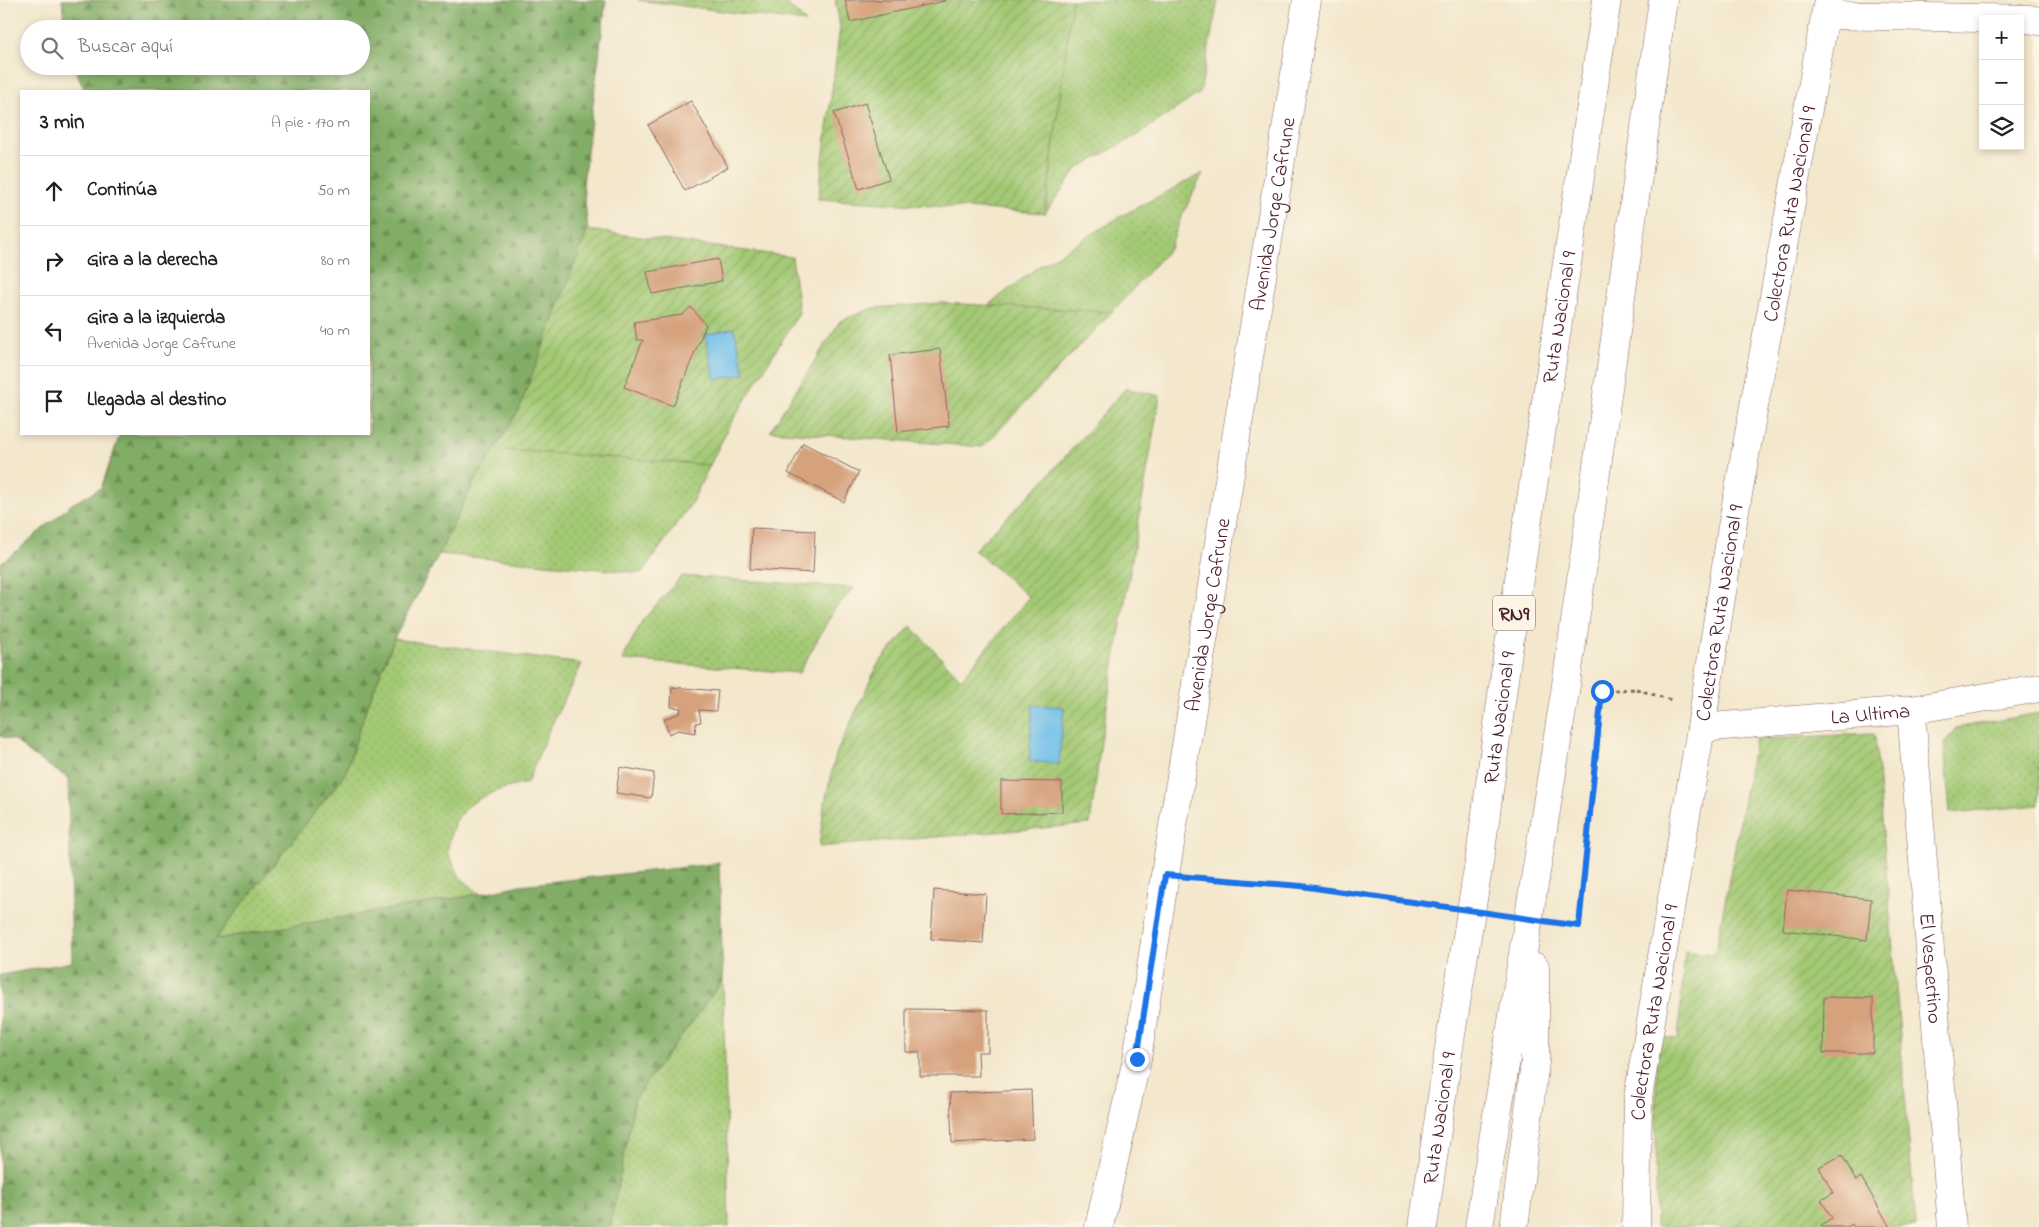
<!DOCTYPE html>
<html lang="es">
<meta charset="utf-8">
<style>
:root{--surface:#fff;--page:#f2f2f2;--text:#202124;--muted:#757577;--line:#e0e0e0}
body{margin:0;font-family:"Indie Flower",sans-serif;background:var(--page);color:var(--text)}
.controls{position:absolute;right:15px;top:15px;display:grid;overflow:hidden;border-radius:0px;box-shadow:0 2px 8px #0003}
.controls button{width:45px;height:45px;display:grid;place-items:center;padding:0;border:0;border-bottom:1px solid var(--line);background:var(--surface);color:var(--text);font:25px sans-serif}
.stop{position:absolute;width:15px;height:15px;margin:-11px;border:4px solid #1a73e8;border-radius:50%;background:#fff}
.stop.end{background:#1a73e8;border-color:#fff;box-shadow:0 1px 5px #0008}
.list{margin:0;padding:0;list-style:none}
h2{display:flex;justify-content:space-between;align-items:center;height:65px;margin:0;padding:0 20px;font-size:21px}
h2 small{font-size:16px;font-weight:400;color:var(--muted)}
.list li{display:grid;grid-template-columns:32px 1fr auto;gap:15px;align-items:center;box-sizing:border-box;height:70px;padding:0 20px;border-top:1px solid var(--line)}
.list b{display:block;font-size:19px;white-space:nowrap}
.list p{margin:0;font-size:16px;white-space:nowrap;color:var(--muted)}
.list em{font-size:16px;font-style:normal;color:var(--muted)}
.icon{flex:none;width:28px;height:28px;fill:none;stroke:currentColor;stroke-width:2;stroke-linecap:round;stroke-linejoin:round}
.map{position:relative;flex:none;width:2039px;height:1227px;overflow:hidden}
.search{position:absolute;background:var(--surface);box-shadow:0 2px 8px #0003;left:20px;top:20px;width:350px;height:55px;display:flex;align-items:center;gap:12px;box-sizing:border-box;padding:0 18px;border-radius:28px;color:var(--muted);font-size:19px}
.panel{position:absolute;background:var(--surface);box-shadow:0 2px 8px #0003;left:20px;top:90px;width:350px;height:345px;border-radius:0px}
.map>svg:first-child{display:block}
</style>
<div class="map">
<svg width="2039" height="1227" viewBox="0 0 2039 1227">
<defs>
<pattern id="grass-dots" width="8" height="8" patternUnits="userSpaceOnUse" patternTransform="scale(1.25)"><rect width="8" height="8" fill="#a3c974"/><path d="M2 2h.1M6 6h.1" fill="none" stroke="#8eac65" stroke-width="1.8" stroke-linecap="round"/></pattern>
<pattern id="forest-firs" width="22" height="20" patternUnits="userSpaceOnUse" patternTransform="scale(1.25)"><rect width="22" height="20" fill="#82ad66"/><path d="M5 1l3.5 6h-7zM16 11l3.5 6h-7z" fill="#6c8c54"/></pattern>
<pattern id="garden-furrows" width="10" height="10" patternUnits="userSpaceOnUse" patternTransform="scale(1.25)"><rect width="10" height="10" fill="#a3c974"/><path d="M-1 1l2-2M0 10L10 0M9 11l2-2" fill="none" stroke="#8eac65"/></pattern>
</defs>
<rect width="100%" height="100%" fill="#fcf5e5"/>
<filter id="ink" filterUnits="userSpaceOnUse"><feTurbulence type="fractalNoise" baseFrequency=".02" numOctaves="2"/><feDisplacementMap in="SourceGraphic" scale="10" xChannelSelector="R" yChannelSelector="G"/><feConvolveMatrix kernelMatrix="1 2 1 2 8 2 1 2 1" color-interpolation-filters="sRGB"/></filter>
<filter id="wash" filterUnits="userSpaceOnUse"><feTurbulence type="fractalNoise" baseFrequency=".0096" numOctaves="4" result="noise"/><feDisplacementMap in="SourceGraphic" scale="20" xChannelSelector="R" yChannelSelector="G"/><feGaussianBlur stdDeviation="1.12" result="paint"/><feColorMatrix in="noise" values="0 0 0 0 0 0 0 0 0 0 0 0 0 0 0 0 0 1.4 0 .05"/><feComposite in="paint" operator="in"/></filter>
<g filter="url(#wash)">
<rect width="100%" height="100%" fill="#f3e7cc"/>
<!-- grass -->
<path fill="url(#grass-dots)" stroke="#767450" d="M638,0H783L806,22Z
M1072,0H1218L1200,93L1137,135L1077,169L1045,213Z
M1203,173L1180,220L1170,248L1112,312L987,306L1038,267L1123,215Z
M495,449L710,465L692,502L642,573L439,554L472,486Z
M682,576L854,588L834,610L799,673L622,660L642,621Z
M394,639L582,664L549,730L527,783C501,789 470,796 456,821C451,829 450,842 447,851L460,877L480,894L215,939L345,774L365,712Z
M2039,713V805L1950,813L1944,744L1956,728Z
M723,980L729,1227H610L635,1098Z"/>
<!-- forest -->
<path fill="url(#forest-firs)" stroke="#666648" d="M62,0H606L583,184L588,230L518,412L472,486L439,554L394,639L365,712L345,774L215,939L480,894L520,885L705,865L719,862L723,980L635,1098L610,1227H0V975L72,962L68,778L33,756L14,740L0,736V563L13,554L72,504L101,488L120,434H369V91H85L73,66H361V29H65Z"/>
<!-- garden -->
<path fill="url(#garden-furrows)" stroke="#767450" d="M835,0H1072L1045,213L818,199L840,27Z
M588,230L792,257L799,313L728,428L710,465L495,449L518,412Z
M942,303L1112,312L983,447L770,431L840,321L873,308Z
M1126,388L1160,396L1102,735L1090,824L819,847L824,806L836,754L878,664L911,626L961,679L1029,597L974,550L1045,479Z
M1871,733L1875,735L1916,1227H1656V1037L1678,1039L1685,951L1715,955L1755,740Z"/>
<!-- water -->
<path fill="#6fbfea" stroke="#5c6f8a" d="M734,328L745,374L715,380L705,335Z
M1033,705L1064,707L1059,764L1029,761Z"/>
<g id="blocks">
<!-- building -->
<path fill="#d6a17d" d="M845,0H945V1L850,22Z
M691,101L728,167L685,191L648,125Z
M865,103L889,179L859,189L834,113Z
M718,259L722,281L652,294L647,272Z
M691,307L706,325L673,406L624,387L643,340H637L634,322L682,315Z
M940,349L949,426L898,432L890,355Z
M803,443L859,472L844,502L788,473Z
M752,528L815,531L813,573L750,569Z
M672,687L718,691L716,711L699,710L701,722L696,723L695,733L678,730L669,734L664,719L680,713L681,708L671,707Z
M620,767L654,773L651,798L616,793Z
M1001,781L1062,782V812L1001,814Z
M934,890L986,894L983,943L931,939Z
M1787,890L1871,899L1867,940L1783,930Z
M1824,997L1873,998V1053H1823Z
M906,1009L988,1010V1052H978L979,1076H920V1052H906Z
M1031,1090L1033,1139L952,1143L950,1093Z
M1842,1155L1856,1180L1861,1177L1890,1227H1854L1852,1224L1847,1227H1822L1821,1225L1832,1218L1821,1200L1833,1193L1819,1167Z"/>
</g>
</g>
<g filter="url(#ink)">
<use href="#blocks" fill-opacity="0" stroke="#856563" stroke-width="1"/>
<g fill="none" stroke-linecap="round" stroke-linejoin="round">
<!-- minor casing -->
<g stroke="#856563" stroke-width="29">
<g id="minor">
<path d="M1826,15L2029,19L2039,21"/>
<path id="s1" d="M1911,710L1952,1227"/>
<path id="s2" d="M1701,728L1911,710L2039,688"/>
<path id="s3" d="M1099,1227L1137,1059L1165,875L1307,0"/>
<path id="s4" d="M1636,1227L1638,1097L1701,728L1732,527L1828,0"/>
</g>
</g>
<!-- highway casing -->
<g stroke="#856563" stroke-width="29">
<g id="highway">
<path id="s5" d="M1423,1227L1450,1041L1481,850L1507,658L1607,0"/>
<path d="M1479,1227L1565,692L1663,0"/>
<path d="M1514,1227L1535,1062V967"/>
</g>
</g>
<!-- path -->
<path stroke="#856563" stroke-width="3" stroke-dasharray="4 4" stroke-linecap="butt" d="M1636,689L1674,701
M1197,878L1301,886"/>
<!-- minor -->
<use href="#minor" stroke="#fff" stroke-width="28"/>
<!-- highway -->
<use href="#highway" stroke="#fff" stroke-width="28"/>
<!-- path-bridge -->
<path stroke="#856563" stroke-width="3" stroke-dasharray="4 4" stroke-linecap="butt" d="M1301,886L1579,926L1603,691L1636,689"/>
</g>
</g>
<g fill="none" stroke-linecap="round" stroke-linejoin="round" filter="url(#ink)">
<!-- route -->
<path stroke="#1a73e8" stroke-width="6" d="M1137,1059L1165,875L1301,886L1579,926L1602,691"/>
</g>
<g text-anchor="middle" stroke-width="5" stroke-linejoin="round" paint-order="stroke">
<!-- shield labels -->
<rect fill="#fcf5e5" stroke="#7f5f63" stroke-width="1" x="1493" y="595.5" width="42" height="35" rx="4"/>
<g font-size="20" font-weight="bold" fill="#4a1f2b">
<text x="1514" y="620">RN9</text>
</g>
<!-- street labels -->
<g font-size="21" fill="#4a1f2b" stroke="#fcf5e5">
<text dy="7" stroke="none"><textPath href="#s4" startOffset="1026">Colectora Ruta Nacional 9</textPath></text>
<text dy="7" stroke="none"><textPath href="#s3" startOffset="1028">Avenida Jorge Cafrune</textPath></text>
<text dy="7" stroke="none"><textPath href="#s5" startOffset="920">Ruta Nacional 9</textPath></text>
<text dy="7" stroke="none"><textPath href="#s4" startOffset="621">Colectora Ruta Nacional 9</textPath></text>
<text dy="7" stroke="none"><textPath href="#s3" startOffset="622">Avenida Jorge Cafrune</textPath></text>
<text dy="7" stroke="none"><textPath href="#s2" startOffset="170">La Ultima</textPath></text>
<text dy="7" stroke="none"><textPath href="#s5" startOffset="515">Ruta Nacional 9</textPath></text>
<text dy="7" stroke="none"><textPath href="#s1" startOffset="259">El Vespertino</textPath></text>
<text dy="7" stroke="none"><textPath href="#s4" startOffset="216">Colectora Ruta Nacional 9</textPath></text>
<text dy="7" stroke="none"><textPath href="#s5" startOffset="110">Ruta Nacional 9</textPath></text>
</g>
</g>
</svg>
<div class="controls">
<button>+</button>
<button>−</button>
<button><svg class="icon" aria-label="layers" viewBox="0 0 24 24"><path d="M12 4l9 5-9 5-9-5zM3 14l9 5 9-5"/></svg></button>
</div>
<div class="stop" style="left:1602px;top:691px"></div>
<div class="stop end" style="left:1137px;top:1059px"></div>
<div class="search"><svg class="icon" aria-label="search" viewBox="0 0 24 24"><circle cx="10" cy="10" r="6"/><path d="M15 15l6 6"/></svg>Buscar aquí</div>
<section class="panel">
<h2>3 min<small>A pie · 170 m</small></h2>
<ul class="list">
<li><svg class="icon" aria-label="ahead" viewBox="0 0 24 24"><path d="M12 20V5M6 11l6-6 6 6"/></svg><div><b>Continúa</b></div><em>50 m</em></li>
<li><svg class="icon" aria-label="right" viewBox="0 0 24 24"><path d="M7 20v-9h11M14 6l5 5-5 5"/></svg><div><b>Gira a la derecha</b></div><em>80 m</em></li>
<li><svg class="icon" aria-label="left" viewBox="0 0 24 24"><path d="M17 20v-9H6M10 6l-5 5 5 5"/></svg><div><b>Gira a la izquierda</b><p>Avenida Jorge Cafrune</p></div><em>40 m</em></li>
<li><svg class="icon" aria-label="arrive" viewBox="0 0 24 24"><path d="M6 21V4h12l-3 4 3 4H6"/></svg><div><b>Llegada al destino</b></div></li>
</ul>
</section>
</div>
